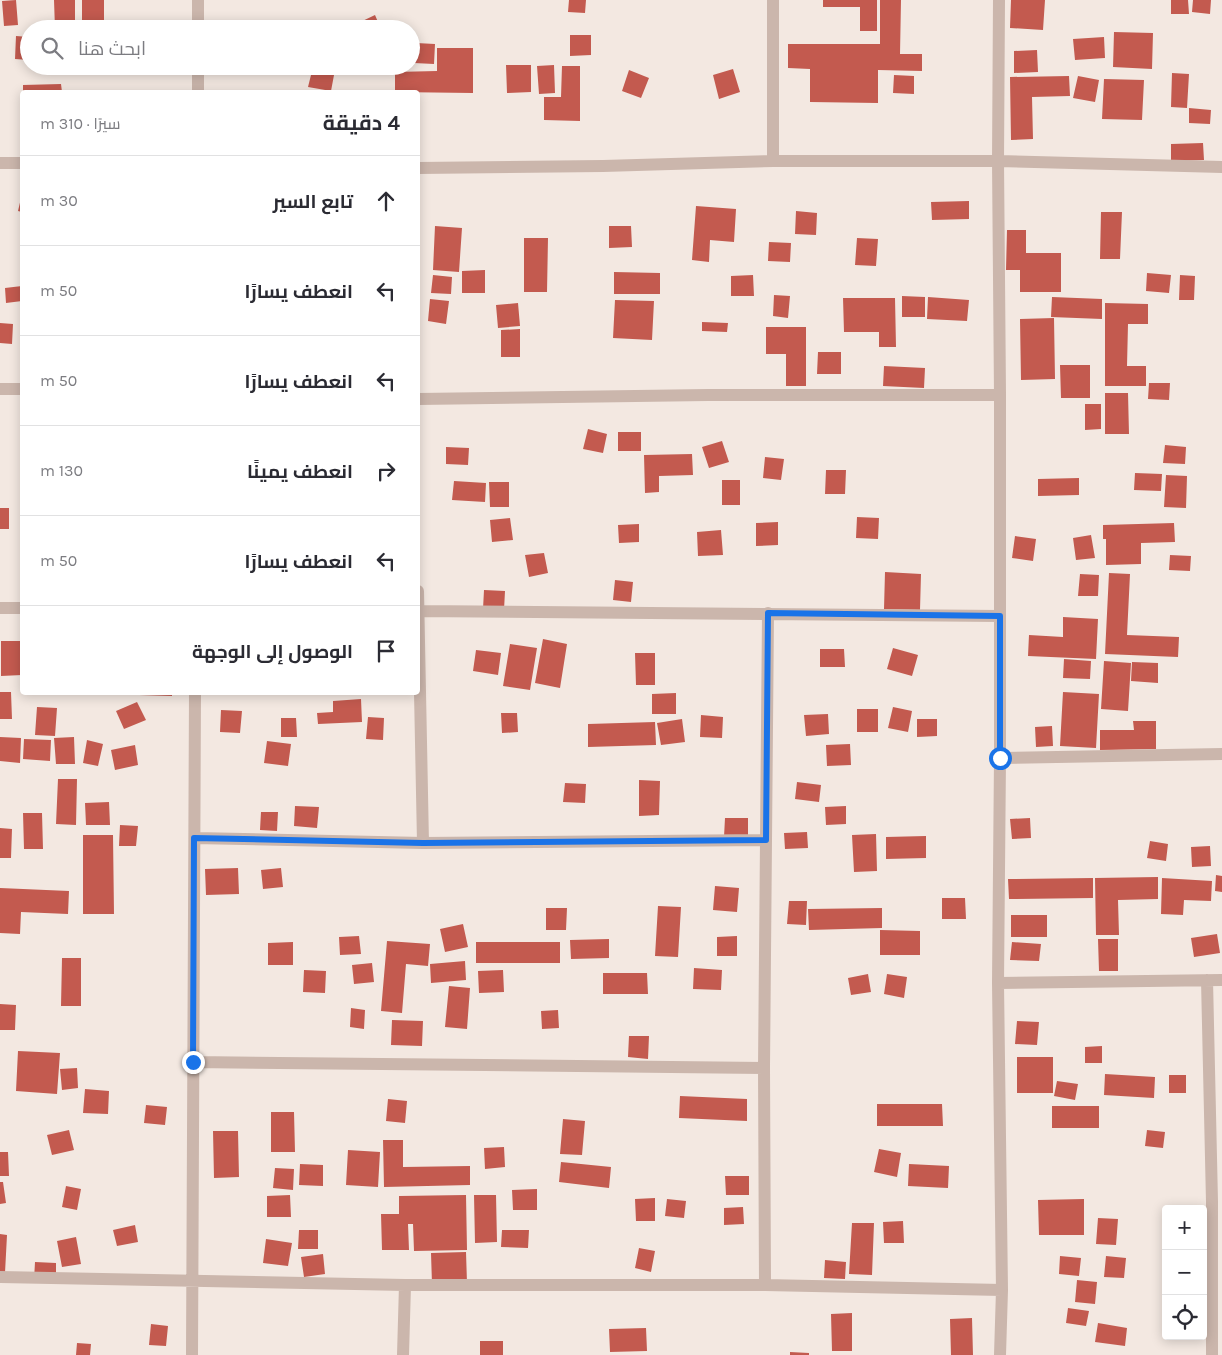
<!DOCTYPE html>
<html lang="ar">
<meta charset="utf-8">
<style>
:root{--surface:#fff;--page:#f7f7f7;--text:#2b2b33;--muted:#7c7c81;--line:#e1e1e2}
body{margin:0;font-family:Karla,Cairo,sans-serif;background:var(--page);color:var(--text);direction:rtl}
.controls{position:absolute;right:15px;bottom:15px;display:grid;overflow:hidden;border-radius:5px;box-shadow:0 2px 12px #0003}
.controls button{width:45px;height:45px;display:grid;place-items:center;padding:0;border:0;border-bottom:1px solid var(--line);background:var(--surface);color:var(--text);font:25px sans-serif}
.stop{position:absolute;width:15px;height:15px;margin:-11px;border:4px solid #1a73e8;border-radius:50%;background:#fff}
.stop.end{background:#1a73e8;border-color:#fff;box-shadow:0 1px 5px #0008}
.list{margin:0;padding:0;list-style:none}
h2{display:flex;justify-content:space-between;align-items:center;height:65px;margin:0;padding:0 20px;font-size:21px}
h2 small{font-size:16px;font-weight:400;color:var(--muted)}
.list li{display:grid;grid-template-columns:32px 1fr auto;gap:15px;align-items:center;box-sizing:border-box;height:90px;padding:0 20px;border-top:1px solid var(--line)}
.list b{display:block;font-size:19px;white-space:nowrap}
.list em{font-size:16px;font-style:normal;color:var(--muted)}
.icon{flex:none;width:28px;height:28px;fill:none;stroke:currentColor;stroke-width:2;stroke-linecap:round;stroke-linejoin:round}
.map{position:relative;flex:none;width:1222px;height:1355px;overflow:hidden;direction:ltr}
.search{position:absolute;background:var(--surface);box-shadow:0 2px 12px #0003;left:20px;top:20px;width:400px;height:55px;display:flex;align-items:center;gap:12px;box-sizing:border-box;padding:0 18px;border-radius:28px;color:var(--muted);font-size:19px}
.panel{position:absolute;background:var(--surface);box-shadow:0 2px 12px #0003;left:20px;top:90px;width:400px;height:605px;border-radius:5px;direction:rtl}
.map>svg:first-child{display:block}
</style>
<div class="map">
<svg width="1222" height="1355" viewBox="0 0 1222 1355">
<rect width="100%" height="100%" fill="#f3e8e1"/>
<!-- building -->
<path fill="#c35a4f" d="M16,0L18,25L4,26L2,1Z
M54,0H75V29H55Z
M82,0H104V29H82Z
M569,0H586L585,13L568,12Z
M823,0H877V31H860V7H823Z
M880,0H901L900,54H922V71L878,70V103L810,102V69L788,68V44H880Z
M1011,0H1045L1043,30L1010,28Z
M1171,0H1188L1189,14H1171Z
M1193,0H1211L1210,14L1192,12Z
M375,15L381,29H355L354,25Z
M1114,32L1153,33L1152,69L1113,67Z
M570,35H591V55L570,56Z
M16,36L29,37V60L15,59Z
M1104,37L1105,58L1075,60L1073,39Z
M416,43L435,44L434,64L414,63Z
M437,48H473V93L395,92V72L437,71Z
M1037,50L1038,72L1014,73V51Z
M506,65H531V92L507,93Z
M554,65L555,93L539,94L537,66Z
M562,66H580V121L544,120V97H561Z
M733,69L740,92L719,99L713,75Z
M629,70L649,78L641,98L622,91Z
M312,71L334,75L331,91L308,87Z
M1172,73L1189,74L1187,108L1171,107Z
M894,75L914,76V94L893,93Z
M1069,76L1070,96L1032,97L1033,139L1011,140L1010,77Z
M1078,76L1099,80L1095,102L1073,98Z
M1104,79L1144,80L1142,120L1102,119Z
M61,84L62,92H23V85Z
M1189,108L1211,110L1210,124L1189,123Z
M1203,143L1204,160L1171,161V144Z
M22,194V212L18,211Z
M969,201V219L932,220L931,202Z
M696,206L736,209L734,242L710,240L709,262L692,260Z
M796,211L817,213L816,235L795,234Z
M1101,212H1122L1120,259H1100Z
M435,226L462,228L459,272L433,270Z
M609,226H631L632,247L609,248Z
M1007,230H1026V253H1061V292H1020V270H1006Z
M524,238H548L547,292H524Z
M857,238L878,239L876,266L855,265Z
M769,242L791,243L790,262L768,261Z
M485,270V293H462V271Z
M614,272L660,273V294H614Z
M1147,273L1171,275L1169,293L1146,291Z
M433,275L452,277L451,294L431,293Z
M753,275L754,296H731V276Z
M1180,275L1195,276L1194,300H1179Z
M22,286V301L6,303L5,288Z
M774,295L790,296L788,318L773,316Z
M902,296L925,297V317H902Z
M928,297L969,300L967,321L927,319Z
M1052,297L1102,299V319L1051,317Z
M843,298H895L896,347H879V332H844Z
M430,299L449,301L446,324L428,321Z
M615,300L654,301L652,340L613,338Z
M518,303L520,326L498,328L496,305Z
M1105,303L1148,304V324H1128L1127,366H1146V386H1105Z
M1054,318L1055,379L1021,380L1020,319Z
M702,322L728,323L727,332L702,331Z
M0,323L13,324L12,344L0,343Z
M766,327H806V386H786V354H766Z
M520,329V357H501V330Z
M818,352H841V374H817Z
M1060,365H1090V398H1061Z
M884,366L925,368L924,388L883,386Z
M1149,383H1170L1169,400L1148,399Z
M1105,393H1128L1129,434H1105Z
M1085,404H1101V429L1085,430Z
M588,429L607,434L603,453L583,449Z
M618,432H641V451H618Z
M722,441L729,462L709,468L702,447Z
M1165,445L1186,447L1185,464L1163,463Z
M446,447L469,448L468,465L446,464Z
M692,454L693,475L659,476V492L645,493L644,455Z
M765,457L784,459L781,480L763,478Z
M826,470H846L845,494H825Z
M1135,473L1162,474L1161,491L1134,490Z
M1166,475L1187,476L1186,508L1164,507Z
M1079,478V495L1038,496V479Z
M722,480H740V505H722Z
M454,481L486,483L485,502L452,500Z
M489,482H509V507H490Z
M0,508H9V529H0Z
M857,517L879,518L878,539L856,538Z
M20,518H22V554H20Z
M510,518L513,540L492,542L490,520Z
M778,522V545L756,546V523Z
M1174,523L1175,542L1141,543V564L1106,565V539H1103V525Z
M639,524V542L619,543L618,525Z
M721,530L723,555L698,556L697,532Z
M1091,535L1095,558L1076,560L1073,538Z
M1015,536L1036,539L1033,561L1012,558Z
M544,553L548,573L529,577L525,555Z
M1170,555L1191,556L1190,571L1169,570Z
M885,572L921,574L920,610L884,609Z
M1109,573L1130,574L1127,635L1179,637L1178,657L1105,654Z
M1080,574L1099,575L1098,596H1078Z
M615,580L633,582L631,602L613,600Z
M484,590L505,591L504,610L483,609Z
M1063,617L1098,619L1096,659L1028,656L1029,635L1063,637Z
M543,639L567,644L560,688L535,683Z
M1,641H22V675L1,676Z
M510,644L537,648L530,690L503,686Z
M893,648L918,655L912,676L887,669Z
M820,649H844L845,667H820Z
M476,650L501,653L498,675L473,671Z
M635,653H655V685H636Z
M1064,659L1091,661L1090,679L1063,678Z
M1104,661L1131,663L1128,711L1101,709Z
M1132,662L1158,663V683L1131,681Z
M0,692H11L12,719H0Z
M140,692H172V696L139,695Z
M1063,692L1099,694L1096,748L1060,746Z
M676,693V714H652V694Z
M361,699L362,722L318,724L317,713L333,712V701Z
M137,702L146,720L124,729L116,711Z
M37,707L57,708L55,736L35,735Z
M893,707L912,711L908,732L888,728Z
M857,709H878V732H857Z
M221,710L242,711L240,733L220,732Z
M501,713H517L518,732L502,733Z
M828,714L829,734L806,736L804,715Z
M701,715L723,717L722,738L700,737Z
M368,717L384,718L383,740L366,739Z
M281,718H296L297,737H281Z
M682,719L685,742L661,745L657,723Z
M917,719H937V736L917,737Z
M1133,721H1156V749L1100,750V730H1134Z
M655,722L656,745L588,747V724Z
M1052,726L1053,746L1036,747L1035,727Z
M0,737L21,738L20,763L0,761Z
M74,737L75,764H56L54,738Z
M24,739L51,740L50,761L23,759Z
M87,740L103,744L98,766L83,763Z
M267,741L291,744L288,766L264,763Z
M850,744L851,765L827,766L826,745Z
M135,745L138,765L115,770L111,750Z
M58,779H77L76,825L56,824Z
M639,780L660,781L659,815L639,816Z
M797,782L821,785L819,802L795,799Z
M565,783L586,784L585,803L563,802Z
M109,802L110,825H86L85,803Z
M295,806L319,807L317,828L294,826Z
M846,806V824L826,825L825,807Z
M261,812H278L277,831L260,830Z
M23,813H42L43,849H24Z
M725,818H748V838L724,837Z
M1030,818L1031,838L1012,839L1010,819Z
M120,825L138,826L136,846H119Z
M0,828L12,829L11,858H0Z
M807,832L808,848L785,849L784,833Z
M876,834L877,871L854,872L852,835Z
M83,835H113L114,914H83Z
M926,836V858L886,859V837Z
M1150,841L1168,844L1166,861L1147,858Z
M1210,846L1211,866L1192,867L1191,847Z
M238,868L239,894L206,895L205,869Z
M281,868L283,887L263,889L261,870Z
M1216,875L1222,876V892L1215,891Z
M1158,877V899L1118,900L1119,935H1096L1095,878Z
M1093,878V898L1009,899L1008,879Z
M1162,878L1212,881L1211,901L1184,900L1183,915L1161,914Z
M715,886L739,888L737,912L713,910Z
M0,888L69,891L68,914L21,912L20,934L0,933Z
M942,898H965L966,919H942Z
M789,901H807L806,925L787,924Z
M658,906L681,907L678,957L655,956Z
M546,908H567L566,930H546Z
M882,908V928L809,930L808,909Z
M1011,915H1047V937H1011Z
M463,924L468,947L445,952L440,929Z
M880,930L920,931V955H880Z
M1217,934L1220,953L1194,957L1191,938Z
M359,936L361,954L340,955L339,937Z
M737,936V956H717V937Z
M609,939V958L571,959L570,940Z
M1098,939H1118V971H1099Z
M387,941L430,944L428,966L406,964L402,1013L381,1011Z
M293,942V965H268V943Z
M476,942H560V963H476Z
M1012,942L1041,944L1039,961L1010,960Z
M62,958H81V1006H61Z
M465,961L466,980L431,983L430,964Z
M372,963L374,982L354,984L352,965Z
M694,968L722,970L721,990L693,989Z
M304,970L326,971L325,993L303,992Z
M503,970L504,992L479,993L478,971Z
M603,973H647L648,994H603Z
M868,974L871,992L851,995L848,978Z
M887,974L907,977L904,998L884,994Z
M449,986L470,988L467,1029L445,1027Z
M0,1004L16,1005L15,1030H0Z
M351,1008L365,1010L364,1029L350,1027Z
M558,1010L559,1028L542,1029L541,1011Z
M392,1020L423,1021L422,1046L391,1045Z
M1017,1021L1039,1022L1037,1045L1015,1044Z
M629,1036H649L648,1059L628,1057Z
M1102,1046V1063H1085V1047Z
M18,1051L60,1053L57,1094L16,1091Z
M1017,1057H1053V1093H1017Z
M77,1068L78,1088L62,1090L60,1069Z
M1105,1074L1155,1077L1154,1098L1104,1095Z
M1169,1075H1186V1093H1169Z
M1057,1081L1078,1084L1075,1100L1054,1096Z
M85,1089L109,1091L108,1114L83,1113Z
M680,1096L747,1099V1121L679,1118Z
M388,1099L407,1101L405,1123L386,1121Z
M877,1104H942L943,1126H877Z
M146,1105L167,1107L165,1125L144,1123Z
M1052,1106H1099V1128H1052Z
M271,1112H294L295,1152H271Z
M563,1119L585,1121L582,1155L560,1154Z
M69,1130L74,1150L52,1155L47,1135Z
M1147,1130L1165,1132L1163,1148L1145,1146Z
M213,1131H238L239,1177L214,1178Z
M383,1140H403V1167L470,1166V1185L384,1187Z
M504,1147L505,1167L485,1169L484,1148Z
M879,1149L901,1153L897,1177L874,1172Z
M348,1150L380,1152L378,1187L346,1185Z
M0,1152H8L9,1176H0Z
M561,1162L611,1167L609,1188L559,1182Z
M300,1164L323,1165V1186L299,1185Z
M909,1164L949,1166L948,1188L908,1186Z
M275,1168L294,1169L293,1190L273,1188Z
M725,1176H749V1195H726Z
M0,1182H3L6,1203L0,1204Z
M66,1186L81,1189L77,1210L62,1207Z
M537,1189V1210H513L512,1190Z
M290,1195L291,1217H267V1196Z
M466,1195L467,1250L414,1251L413,1224H408L409,1250H382L381,1214H399V1196Z
M474,1195H496L497,1242L475,1243Z
M655,1198V1221H636L635,1199Z
M667,1199L686,1201L684,1218L665,1216Z
M1084,1199V1235H1039L1038,1200Z
M743,1207L744,1224L724,1225V1208Z
M1098,1218L1118,1219L1116,1245L1096,1244Z
M903,1221L904,1243H884L883,1222Z
M852,1223H874L872,1275L849,1274Z
M135,1225L138,1242L117,1246L113,1230Z
M299,1230H318V1249H298Z
M502,1230H529L528,1248L501,1247Z
M0,1234L7,1235L5,1273H0Z
M76,1237L81,1264L62,1267L57,1241Z
M266,1239L292,1243L288,1266L263,1263Z
M639,1248L655,1251L651,1272L635,1268Z
M466,1252L467,1283L432,1284L431,1253Z
M323,1254L325,1274L304,1277L301,1257Z
M1060,1256L1081,1258L1079,1276L1059,1274Z
M1106,1256L1126,1258L1124,1278L1104,1277Z
M825,1260L846,1262L845,1279L824,1278Z
M35,1262L56,1263V1281L34,1280Z
M1077,1280L1097,1282L1095,1304L1075,1302Z
M1068,1308L1089,1311L1086,1326L1066,1323Z
M852,1313V1351H832L831,1314Z
M972,1318L973,1355H951L950,1319Z
M1098,1323L1127,1328L1125,1346L1095,1342Z
M151,1324L168,1326L166,1346L149,1345Z
M646,1328L647,1351L610,1352L609,1329Z
M480,1341H503V1355H480Z
M77,1343L91,1344L90,1355H76Z
M790,1352L809,1353V1355H790Z"/>
<g fill="none" stroke-linecap="round" stroke-linejoin="round">
<!-- minor -->
<path stroke="#cbb6ac" stroke-width="12" d="M773,0V161
M999,0L998,161L1000,395V758L998,983L1002,1290L1000,1355
M198,29V0
M198,92V66
M0,163H22
M418,168L603,166L773,161H998L1222,167
M0,389H22
M418,399L708,395H1000
M418,591L423,843
M0,608H22
M418,611L1000,616
M1000,758L1222,754
M195,838L423,843L766,840
M1207,980L1212,1202V1355
M998,983L1222,980
M193,1062L764,1068
M0,1277L405,1285H765L1002,1290
M765,1285L764,1068L768,613
M192,1355L195,692
M403,1355L405,1285"/>
</g>
<g fill="none" stroke-linecap="round" stroke-linejoin="round">
<!-- route -->
<path stroke="#1a73e8" stroke-width="6" d="M193,1062L194,838L423,843L766,840L768,613L1000,616V758"/>
</g>
</svg>
<div class="controls">
<button>+</button>
<button>−</button>
<button><svg class="icon" aria-label="locate" viewBox="0 0 24 24"><circle cx="12" cy="12" r="6"/><path d="M12 2v4M12 18v4M2 12h4M18 12h4"/></svg></button>
</div>
<div class="stop" style="left:1000px;top:758px"></div>
<div class="stop end" style="left:193px;top:1062px"></div>
<div class="search"><svg class="icon" aria-label="search" viewBox="0 0 24 24"><circle cx="10" cy="10" r="6"/><path d="M15 15l6 6"/></svg>ابحث هنا</div>
<section class="panel">
<h2>4 دقيقة<small>سيرًا · 310 m</small></h2>
<ul class="list">
<li><svg class="icon" aria-label="ahead" viewBox="0 0 24 24"><path d="M12 20V5M6 11l6-6 6 6"/></svg><div><b>تابع السير</b></div><em>30 m</em></li>
<li><svg class="icon" aria-label="left" viewBox="0 0 24 24"><path d="M17 20v-9H6M10 6l-5 5 5 5"/></svg><div><b>انعطف يسارًا</b></div><em>50 m</em></li>
<li><svg class="icon" aria-label="left" viewBox="0 0 24 24"><path d="M17 20v-9H6M10 6l-5 5 5 5"/></svg><div><b>انعطف يسارًا</b></div><em>50 m</em></li>
<li><svg class="icon" aria-label="right" viewBox="0 0 24 24"><path d="M7 20v-9h11M14 6l5 5-5 5"/></svg><div><b>انعطف يمينًا</b></div><em>130 m</em></li>
<li><svg class="icon" aria-label="left" viewBox="0 0 24 24"><path d="M17 20v-9H6M10 6l-5 5 5 5"/></svg><div><b>انعطف يسارًا</b></div><em>50 m</em></li>
<li><svg class="icon" aria-label="arrive" viewBox="0 0 24 24"><path d="M6 21V4h12l-3 4 3 4H6"/></svg><div><b>الوصول إلى الوجهة</b></div></li>
</ul>
</section>
</div>
